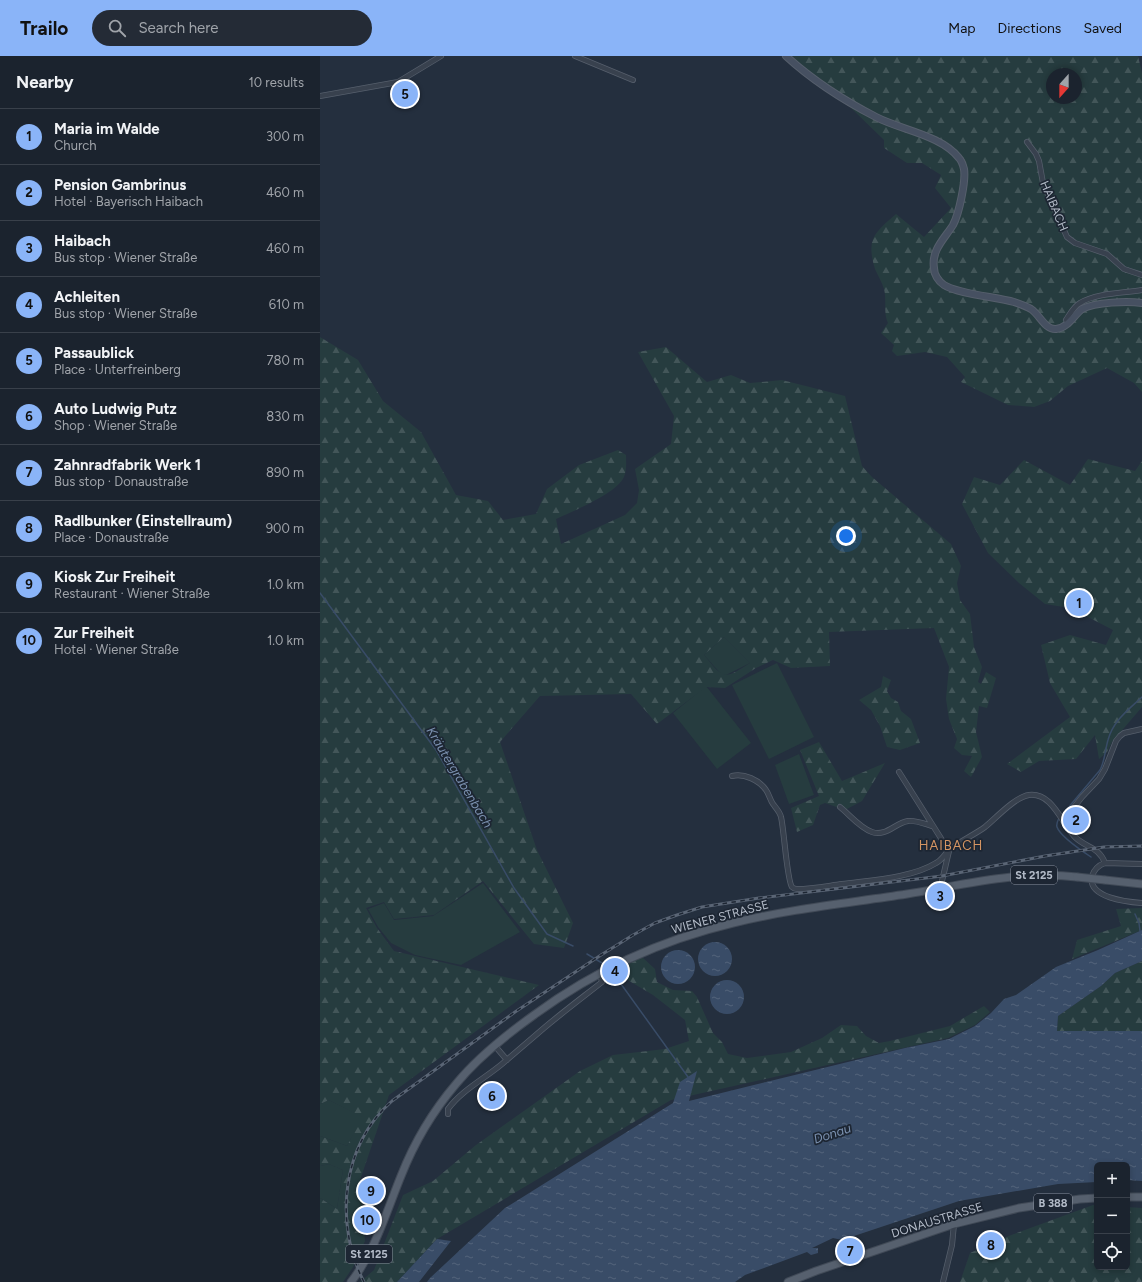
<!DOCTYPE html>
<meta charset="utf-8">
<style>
:root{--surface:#1b232e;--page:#242b36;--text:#f1f3f6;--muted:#a0a4aa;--line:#39404a;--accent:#8ab4f8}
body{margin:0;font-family:Figtree,sans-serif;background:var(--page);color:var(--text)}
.controls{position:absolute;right:12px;bottom:12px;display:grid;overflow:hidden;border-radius:6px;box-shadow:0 2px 6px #0003}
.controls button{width:36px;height:36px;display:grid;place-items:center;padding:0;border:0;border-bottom:1px solid var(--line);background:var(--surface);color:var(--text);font:20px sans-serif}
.compass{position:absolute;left:726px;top:12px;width:36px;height:36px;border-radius:50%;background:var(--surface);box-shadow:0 2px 6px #0003;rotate:201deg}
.you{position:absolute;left:526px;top:480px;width:14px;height:14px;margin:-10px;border:3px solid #fff;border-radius:50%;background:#1a73e8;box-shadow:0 0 0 6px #1a73e833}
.badge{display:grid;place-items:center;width:26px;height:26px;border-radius:50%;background:var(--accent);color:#111;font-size:13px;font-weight:700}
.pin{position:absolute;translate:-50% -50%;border:2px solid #fff;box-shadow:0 1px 4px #0006}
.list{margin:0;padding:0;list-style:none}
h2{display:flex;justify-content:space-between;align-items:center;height:52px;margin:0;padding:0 16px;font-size:17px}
h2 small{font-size:13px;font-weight:400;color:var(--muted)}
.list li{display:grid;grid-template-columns:26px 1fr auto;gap:12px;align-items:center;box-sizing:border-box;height:56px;padding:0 16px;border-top:1px solid var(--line)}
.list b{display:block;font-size:15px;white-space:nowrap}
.list p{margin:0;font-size:13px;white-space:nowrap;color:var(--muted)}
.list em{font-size:13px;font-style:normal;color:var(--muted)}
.icon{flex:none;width:22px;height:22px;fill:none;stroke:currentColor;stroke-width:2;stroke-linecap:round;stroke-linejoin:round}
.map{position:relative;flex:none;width:822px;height:1226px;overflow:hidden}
header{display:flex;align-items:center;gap:24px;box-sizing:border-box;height:56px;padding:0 20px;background:var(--accent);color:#111}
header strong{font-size:19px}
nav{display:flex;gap:22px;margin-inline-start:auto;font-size:14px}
.search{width:280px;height:36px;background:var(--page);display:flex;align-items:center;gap:10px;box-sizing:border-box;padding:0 14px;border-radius:22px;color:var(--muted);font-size:15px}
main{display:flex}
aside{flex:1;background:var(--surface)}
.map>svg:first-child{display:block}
</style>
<header>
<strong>Trailo</strong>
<div class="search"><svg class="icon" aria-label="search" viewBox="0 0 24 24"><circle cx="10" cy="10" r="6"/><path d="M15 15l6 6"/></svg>Search here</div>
<nav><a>Map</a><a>Directions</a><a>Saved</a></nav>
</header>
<main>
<aside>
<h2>Nearby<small>10 results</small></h2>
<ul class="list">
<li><span class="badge">1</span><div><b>Maria im Walde</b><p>Church</p></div><em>300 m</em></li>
<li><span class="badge">2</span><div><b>Pension Gambrinus</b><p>Hotel · Bayerisch Haibach</p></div><em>460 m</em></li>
<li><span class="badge">3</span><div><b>Haibach</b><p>Bus stop · Wiener Straße</p></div><em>460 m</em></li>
<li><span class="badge">4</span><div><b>Achleiten</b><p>Bus stop · Wiener Straße</p></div><em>610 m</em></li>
<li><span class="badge">5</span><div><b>Passaublick</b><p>Place · Unterfreinberg</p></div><em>780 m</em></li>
<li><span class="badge">6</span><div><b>Auto Ludwig Putz</b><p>Shop · Wiener Straße</p></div><em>830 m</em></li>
<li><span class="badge">7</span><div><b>Zahnradfabrik Werk 1</b><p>Bus stop · Donaustraße</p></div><em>890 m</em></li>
<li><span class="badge">8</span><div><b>Radlbunker (Einstellraum)</b><p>Place · Donaustraße</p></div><em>900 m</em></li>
<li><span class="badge">9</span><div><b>Kiosk Zur Freiheit</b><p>Restaurant · Wiener Straße</p></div><em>1.0 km</em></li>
<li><span class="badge">10</span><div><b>Zur Freiheit</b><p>Hotel · Wiener Straße</p></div><em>1.0 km</em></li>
</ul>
</aside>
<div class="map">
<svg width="822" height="1226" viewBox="0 0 822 1226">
<defs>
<pattern id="forest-firs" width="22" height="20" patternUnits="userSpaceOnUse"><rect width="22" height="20" fill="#263c3f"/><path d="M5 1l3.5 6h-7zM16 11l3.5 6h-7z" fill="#435659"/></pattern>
<pattern id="water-ripples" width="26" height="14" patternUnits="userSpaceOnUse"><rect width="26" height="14" fill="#394c67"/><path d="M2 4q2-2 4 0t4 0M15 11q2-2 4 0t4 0" fill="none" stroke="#53647b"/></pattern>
</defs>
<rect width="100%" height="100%" fill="#242f3e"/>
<!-- green -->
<path fill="#263c3f" d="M404,581L430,607L406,619L401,618L384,599Z
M457,607L494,681L449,703L412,629Z
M386,630L431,687L397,713L353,657Z
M479,698L494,739L469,748L455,709Z
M163,827L200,876L141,909L95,899L71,887L58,871L48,853L64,847L74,864L113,860Z
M9,1044L43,1061L27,1090L0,1080V1048Z
M9,1108L23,1114L17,1153L0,1142V1110Z"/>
<!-- forest -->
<path fill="url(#forest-firs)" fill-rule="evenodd" d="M472,0H818L822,17V336L814,327L787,312L748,330L730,345L714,351L688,349L641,326L645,321L627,301L605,296L577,300L572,295L574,289L561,277L568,267C563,257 567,245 564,233C562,226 558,220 555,213C546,183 554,177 576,158L604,181L631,152L615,132L621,119L602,107H587L564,92V84L529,50ZM732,18H756V42H732Z
M0,281L38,304L63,345L101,376L136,439L168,445L183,464L216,458L227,433L259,409L298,394L306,399C306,406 307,414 304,421C296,438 253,455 236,463L241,488L305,459L317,447L319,434L315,413L351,388L354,360L318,296L346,291L387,326L411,319L430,327L462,324L525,340L542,410L552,421L631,488L641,510L637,527L640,544L650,558L654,591L662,611L658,626L661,628L666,616L676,622L667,652L659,650L656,676L662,701L651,721L644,715L652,700L642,699L634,692L637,683L629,663L626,643L629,611L614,572L509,576L510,610L471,612L453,604L436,612L405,632L386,631L337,668L311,638L220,640L180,686L217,794L253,867L244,892L214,888L163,825L114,859L74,863L64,846L46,852L57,872L74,895L219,929L69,1039L40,1124L45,1185L33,1211L23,1226H0V1142L17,1153L23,1114L9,1108L0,1110V1080L27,1090L42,1061L9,1044L0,1048ZM404,581L430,607C403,625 403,622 384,599Z
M768,403L815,415L822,405V651L792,686L787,696L779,703L775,679L756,703L719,705L701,716L687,708L750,661L730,627L721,589L750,579L786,589L793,574L766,560L758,542L750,552L725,548L699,527L668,497L642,448L654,421L680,429L704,404L750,429Z
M563,620L571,624L567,635L571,642L578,646L581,655L591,663L600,687L580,694L567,691L560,670L551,654L539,644L561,631Z
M499,686L522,725L565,707L542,745L525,754L505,747L500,749L493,769L477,776L471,752L499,740L480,694Z
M822,852V874L752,903L757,884L801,870L796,853Z
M322,901L335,913L337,926L353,934L372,935L377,941L393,977L402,986L408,998L427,1002L471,996L502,982L521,969L537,970L546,980L559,987L570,985L630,970L664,950L670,956L655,969L628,982L351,1044L117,1183L77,1226H40L54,1214L83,1139L113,1125L156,1089L260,1015L293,999L345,993L369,985L365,964L333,939L294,916Z
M822,905V975L737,976L738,960L781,930L795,917Z
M773,1149H777V1211H807V1151L822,1152V1226H640L650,1197L686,1181Z"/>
<!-- water -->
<path fill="url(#water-ripples)" d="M822,874V905L795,917L781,930L738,960L737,975H822V1125L807,1124V1109H777V1126L738,1128L639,1145L522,1184L513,1182L492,1192H498V1197L491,1199L487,1196L425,1219L415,1226H107L110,1222L185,1152L353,1047L360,1026L377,1015L369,1045L585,992L629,983L655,970L671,957L684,943L696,939L736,911L778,894Z
M378 903a17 17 0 1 1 34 0a17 17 0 1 1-34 0Z
M341 911a17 17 0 1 1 34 0a17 17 0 1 1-34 0Z
M390 941a17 17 0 1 1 34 0a17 17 0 1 1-34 0Z
M117,1183L131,1185L99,1226H77Z"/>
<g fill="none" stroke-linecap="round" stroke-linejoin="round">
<!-- stream -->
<path stroke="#394c67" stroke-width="1.5" d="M0,537L116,694L194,832L227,878L253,890
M742,759L780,714C785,705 785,694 788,684C793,665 808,654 822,641
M739,762C738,764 736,768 737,771C740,780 762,795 771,801
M815,858L819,867L820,875
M267,898L282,907
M296,921L368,1021"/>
<!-- street casing -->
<g stroke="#565f6c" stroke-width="6">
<path id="street" d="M255,0L313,24
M0,40L78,26L121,0
M707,86L716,98L719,105L723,127L747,181L755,187L787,198L804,213L822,219
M749,266L746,264C750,258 754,250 760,247C776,237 804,237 822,234
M579,716L629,795L622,825L623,832
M412,720C424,717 439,724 446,734C449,738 450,744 453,748C456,752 460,756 461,761C464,773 467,825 472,831C473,832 475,833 477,833C492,833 507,830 522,828C551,824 592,822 616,807C622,804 625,798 629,794C640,785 654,779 665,771C676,762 695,741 709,739C733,736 742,769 756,782C767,792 779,791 785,807
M520,751C530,759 540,772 552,776C566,781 575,767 588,765C596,764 605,768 612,770
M743,765L762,741L779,723L785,713L796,685L800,680L804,677L822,673
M822,808L785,807C779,809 774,814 772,820C767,842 808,846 822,847
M175,990L187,1004
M128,1058V1053C142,1034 164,1023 182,1008C196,996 210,984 224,972C243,956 263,941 282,926L280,917
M623,1226L632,1189L634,1168"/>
</g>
<!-- secondary casing -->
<g stroke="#565f6c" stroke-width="8">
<path id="secondary" d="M466,0C491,23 525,45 556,61C581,74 621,79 639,102C642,105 643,109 644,113C646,125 639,158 633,169C625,182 611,194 614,212C614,218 618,225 624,229C638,238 677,241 694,246C700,248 706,250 711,253C720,259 725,274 736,273C748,272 754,259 762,253C775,246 808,245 822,247"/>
</g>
<!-- primary casing -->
<g stroke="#414a57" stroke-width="9">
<path id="primary" d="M785,824L822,828
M807,1141H822
M31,1226C55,1195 66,1157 81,1120C94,1087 113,1055 136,1028C158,1001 186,979 214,959C274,915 341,884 413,867C470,853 529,847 587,838C643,829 700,814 757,821
M468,1226L496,1215L634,1168L699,1152L760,1143L777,1142"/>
</g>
<!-- street -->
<use href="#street" stroke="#38414e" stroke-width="4.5"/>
<!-- secondary -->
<use href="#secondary" stroke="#465061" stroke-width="6"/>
<!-- primary -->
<use href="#primary" stroke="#56606e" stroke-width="7"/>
<!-- rail casing -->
<g stroke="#5a6575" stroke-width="3">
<path id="rail" d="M44,1226C14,1168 21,1090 72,1045L195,956L281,899L313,879L335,867L357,859L382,851L439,842L622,820L725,800L784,791L822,790"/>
</g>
<!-- rail -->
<use href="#rail" stroke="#1d2633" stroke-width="1.5" stroke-dasharray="4.5" stroke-linecap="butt"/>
<!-- primary-bridge casing -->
<g stroke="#414a57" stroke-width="9" stroke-linecap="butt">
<path id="primary-bridge" d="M757,821L785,824"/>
</g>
<!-- primary-bridge -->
<use href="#primary-bridge" stroke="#56606e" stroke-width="7"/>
</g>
<g text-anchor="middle" stroke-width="3.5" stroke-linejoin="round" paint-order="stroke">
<!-- shield labels -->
<g fill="#1d2633" stroke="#878f9c" stroke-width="1">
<rect x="691" y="810" width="46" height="18" rx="3"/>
<rect x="714" y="1138" width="38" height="18" rx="3"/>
<rect x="26" y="1189" width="46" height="18" rx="3"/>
</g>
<g font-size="11" font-weight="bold" fill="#b4bcc9">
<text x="714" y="823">St 2125</text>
<text x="733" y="1151">B 388</text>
<text x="49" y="1202">St 2125</text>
</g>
<!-- street labels -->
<g font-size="12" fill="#b4bcc9" stroke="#1d2633">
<text transform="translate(734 150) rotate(67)" y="4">HAIBACH</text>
<text transform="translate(400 861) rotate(-15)" y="4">WIENER STRASSE</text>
<text transform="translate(617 1164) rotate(-17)" y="4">DONAUSTRASSE</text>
</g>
<!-- water labels -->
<g font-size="13" font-style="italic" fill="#7c92b1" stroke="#1d2633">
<text transform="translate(140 721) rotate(59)" y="5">Kräutergrabenbach</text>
<text transform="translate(512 1077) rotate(-18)" y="5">Donau</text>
</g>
<!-- neighbourhood labels -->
<g font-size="13" letter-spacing="1" fill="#d59563" stroke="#1d2633">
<text x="631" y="794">HAIBACH</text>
</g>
</g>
</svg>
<div class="controls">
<button>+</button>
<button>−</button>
<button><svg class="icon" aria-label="locate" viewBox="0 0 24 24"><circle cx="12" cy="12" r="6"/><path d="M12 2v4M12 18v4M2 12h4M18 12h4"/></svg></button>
</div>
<svg class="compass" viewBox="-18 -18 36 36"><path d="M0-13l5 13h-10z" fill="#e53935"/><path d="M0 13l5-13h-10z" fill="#a0a4aa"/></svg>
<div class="you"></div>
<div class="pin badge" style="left:759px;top:547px">1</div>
<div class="pin badge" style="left:756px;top:764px">2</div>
<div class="pin badge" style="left:620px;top:840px">3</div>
<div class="pin badge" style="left:295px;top:915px">4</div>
<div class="pin badge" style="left:85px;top:38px">5</div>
<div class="pin badge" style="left:172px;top:1040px">6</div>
<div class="pin badge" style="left:530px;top:1195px">7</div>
<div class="pin badge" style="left:671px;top:1189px">8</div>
<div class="pin badge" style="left:51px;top:1135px">9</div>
<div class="pin badge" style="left:47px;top:1164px">10</div>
</div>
</main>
